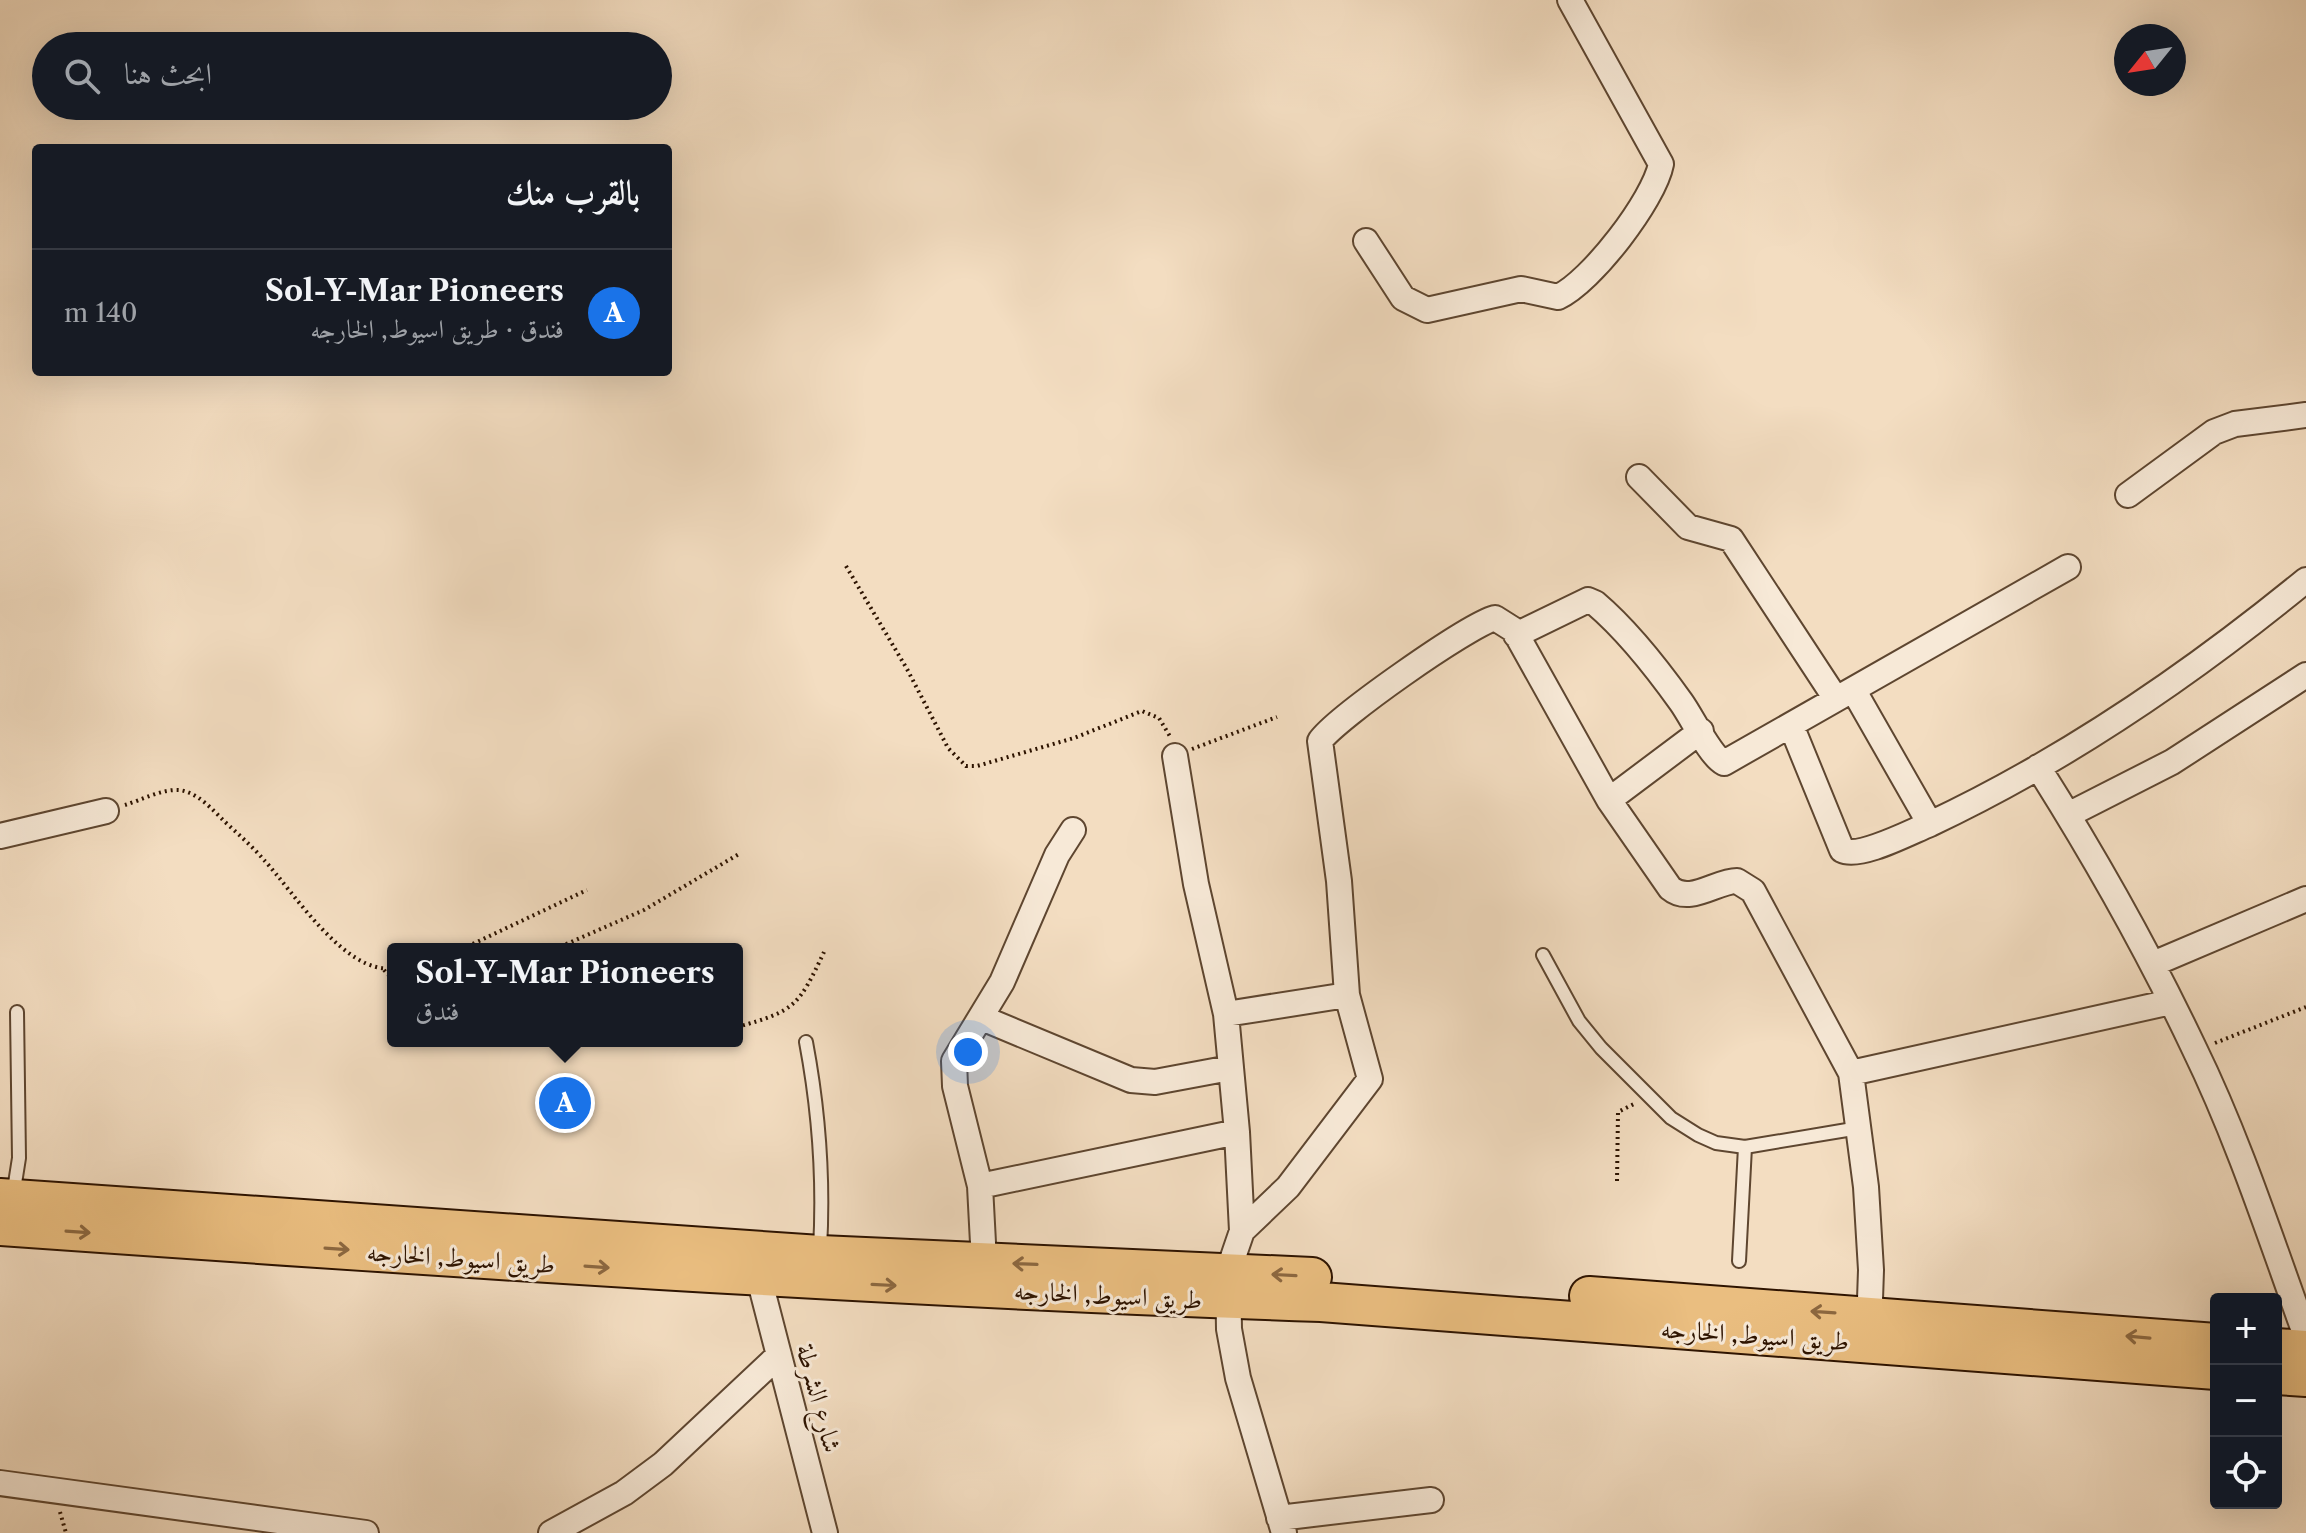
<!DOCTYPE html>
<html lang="ar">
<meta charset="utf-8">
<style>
:root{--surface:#171b24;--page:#20242c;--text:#f1f3f6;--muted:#9ea1a6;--line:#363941;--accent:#1a73e8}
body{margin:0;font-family:"Libre Caslon Text",Amiri,serif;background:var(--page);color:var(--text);direction:rtl}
.controls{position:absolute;right:24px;bottom:24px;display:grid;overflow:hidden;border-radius:8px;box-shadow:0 8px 32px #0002}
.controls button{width:72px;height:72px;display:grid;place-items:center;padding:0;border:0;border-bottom:2px solid var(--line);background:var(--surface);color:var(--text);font:40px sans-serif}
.compass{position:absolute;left:2114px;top:24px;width:72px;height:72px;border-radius:50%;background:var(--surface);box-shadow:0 8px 32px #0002;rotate:240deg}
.you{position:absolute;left:968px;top:1052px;width:28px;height:28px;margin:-20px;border:6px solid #fff;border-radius:50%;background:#1a73e8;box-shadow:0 0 0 12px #1a73e833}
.badge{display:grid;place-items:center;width:52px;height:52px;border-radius:50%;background:var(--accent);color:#fff;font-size:26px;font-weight:700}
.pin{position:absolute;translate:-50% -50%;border:4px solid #fff;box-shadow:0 2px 8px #0006}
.popup{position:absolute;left:387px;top:943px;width:356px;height:104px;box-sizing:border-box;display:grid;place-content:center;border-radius:8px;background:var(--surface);filter:drop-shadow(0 2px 6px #0005);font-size:26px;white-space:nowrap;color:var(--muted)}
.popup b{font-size:30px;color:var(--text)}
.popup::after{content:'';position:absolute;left:50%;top:100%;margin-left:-16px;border:16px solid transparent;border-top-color:var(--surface)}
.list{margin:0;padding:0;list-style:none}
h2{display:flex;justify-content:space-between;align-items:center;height:104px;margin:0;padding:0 32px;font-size:34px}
h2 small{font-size:26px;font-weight:400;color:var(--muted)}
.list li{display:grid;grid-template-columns:52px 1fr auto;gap:24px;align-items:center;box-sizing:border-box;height:128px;padding:0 32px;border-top:2px solid var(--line)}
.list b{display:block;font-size:30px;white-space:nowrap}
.list p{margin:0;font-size:26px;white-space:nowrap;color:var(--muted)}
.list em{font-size:26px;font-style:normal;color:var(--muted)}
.icon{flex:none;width:44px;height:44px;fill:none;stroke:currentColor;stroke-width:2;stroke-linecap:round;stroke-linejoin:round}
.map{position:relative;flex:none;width:2306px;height:1533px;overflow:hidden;direction:ltr}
.search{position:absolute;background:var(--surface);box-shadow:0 8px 32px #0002;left:32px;top:32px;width:640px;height:88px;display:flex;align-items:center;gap:20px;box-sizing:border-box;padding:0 28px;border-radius:44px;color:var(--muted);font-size:30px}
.panel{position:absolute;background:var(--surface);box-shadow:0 8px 32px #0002;left:32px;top:144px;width:640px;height:232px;border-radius:8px;direction:rtl}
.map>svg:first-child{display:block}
</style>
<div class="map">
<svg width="2306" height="1533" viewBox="0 0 2306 1533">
<rect width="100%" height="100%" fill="#f3ddc1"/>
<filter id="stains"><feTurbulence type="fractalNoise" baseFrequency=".0025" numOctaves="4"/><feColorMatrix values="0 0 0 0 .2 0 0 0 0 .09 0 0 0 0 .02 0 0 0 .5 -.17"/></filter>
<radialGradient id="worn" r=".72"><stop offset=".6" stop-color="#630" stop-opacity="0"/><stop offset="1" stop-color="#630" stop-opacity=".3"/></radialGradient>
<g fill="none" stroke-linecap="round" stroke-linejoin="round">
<!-- service casing -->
<g stroke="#5e4630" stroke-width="16">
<path id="service" d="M1543,955L1579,1021L1601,1048L1671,1118L1698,1135L1716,1143L1745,1147L1859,1128
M806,1042C819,1111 824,1179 820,1249
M13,1196L19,1158L17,1012
M1739,1261L1745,1147"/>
</g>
<!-- minor casing -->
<g stroke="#5e4630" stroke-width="28">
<path id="minor" d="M1366,241L1403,298L1427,310L1521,289L1558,297C1591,282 1654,200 1661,164L1570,0
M1639,477L1688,527L1731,539L1836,699
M2128,495L2214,432L2235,424L2306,415
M1516,635L1588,600L1595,603C1628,631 1656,667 1681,702C1692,717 1710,756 1724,763L2068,567
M1854,691L1930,824C2066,760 2190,675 2306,580
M1791,725L1842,850C1860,859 1910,832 1930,824
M1175,756L1196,884L1226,1014L1237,1132L1242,1231L1228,1272L1229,1329L1238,1378L1284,1533
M2038,767C2095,857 2148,951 2194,1048C2239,1140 2271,1240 2306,1336
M1609,800L1701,731
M2068,815L2172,762L2306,675
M1073,830L1057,855L1002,982L954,1061L955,1086L980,1186L1237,1132
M0,836L106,811
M2153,964L2306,899
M1226,1014L1347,995
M982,1018L1131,1080L1155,1082L1230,1068
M1851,1073L2171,1002
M980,1186L984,1262
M1242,1231L1288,1187L1370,1079L1347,995L1339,881L1320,741C1336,718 1467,626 1495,618L1514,630L1609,800L1670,888C1690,905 1716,881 1737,881L1753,891L1851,1073L1866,1187L1871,1270L1869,1329
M759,1278L825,1533
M0,1483L366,1533
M1279,1518L1431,1500
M551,1533L624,1493L663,1464L779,1355"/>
</g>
<!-- trunk casing -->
<g stroke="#2d1300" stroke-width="42">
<path id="trunk" d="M0,1198L820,1255L1312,1277
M0,1226C440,1257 880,1287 1321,1302L2216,1370
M1589,1296L2216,1343
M2276,1348L2306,1350
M2276,1375L2306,1377"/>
</g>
<!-- path -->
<path stroke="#2d1300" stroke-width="4" stroke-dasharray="2 4" stroke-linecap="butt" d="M846,566L907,669L948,748L966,766H977L1074,738L1142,711L1159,718L1171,738
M1192,749L1277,717
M125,805C141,800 162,789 179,790C197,792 212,809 224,821C238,834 252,846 264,860C293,891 345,975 393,968
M462,949L587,890
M555,949L644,910L739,854
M384,970L393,980
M737,1027C796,1011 799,1005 824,952
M2215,1043L2306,1007
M1617,1181L1618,1112L1636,1103
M60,1512L66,1533"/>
<!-- service -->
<use href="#service" stroke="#f7e9d7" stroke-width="12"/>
<!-- minor -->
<use href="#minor" stroke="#f7e9d7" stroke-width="24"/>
<!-- trunk -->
<use href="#trunk" stroke="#eabe80" stroke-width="38"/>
</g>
<!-- one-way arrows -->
<defs><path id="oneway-shaft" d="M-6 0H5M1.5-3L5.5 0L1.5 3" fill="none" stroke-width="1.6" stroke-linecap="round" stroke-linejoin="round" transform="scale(2)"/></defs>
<g stroke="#8c6840">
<use href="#oneway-shaft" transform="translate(78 1232) rotate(4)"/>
<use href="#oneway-shaft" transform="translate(337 1249) rotate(4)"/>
<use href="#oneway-shaft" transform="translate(1025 1264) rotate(-178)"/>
<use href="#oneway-shaft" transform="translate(597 1267) rotate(4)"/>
<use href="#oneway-shaft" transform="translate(1284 1275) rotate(-177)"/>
<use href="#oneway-shaft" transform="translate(884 1285) rotate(3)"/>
<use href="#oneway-shaft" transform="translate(1823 1312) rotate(-176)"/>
<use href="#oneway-shaft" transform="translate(2138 1337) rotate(-175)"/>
</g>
<g text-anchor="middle" stroke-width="6" stroke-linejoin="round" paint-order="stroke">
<!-- street labels -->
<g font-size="26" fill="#2d1300" stroke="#f7e9d7">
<text transform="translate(461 1258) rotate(4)" y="9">طريق اسيوط, الخارجه</text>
<text transform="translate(1108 1295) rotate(3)" y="9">طريق اسيوط, الخارجه</text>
<text transform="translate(1755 1335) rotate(4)" y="9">طريق اسيوط, الخارجه</text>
<text transform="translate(819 1398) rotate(75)" y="9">شارع الشرطة</text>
</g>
</g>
<rect width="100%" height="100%" filter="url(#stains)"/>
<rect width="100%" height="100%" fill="url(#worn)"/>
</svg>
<div class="controls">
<button>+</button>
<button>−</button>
<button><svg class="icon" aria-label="locate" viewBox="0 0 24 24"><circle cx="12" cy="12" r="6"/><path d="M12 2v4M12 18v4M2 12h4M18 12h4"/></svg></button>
</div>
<svg class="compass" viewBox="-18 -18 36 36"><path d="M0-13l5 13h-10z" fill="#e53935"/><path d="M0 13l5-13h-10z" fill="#9ea1a6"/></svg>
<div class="you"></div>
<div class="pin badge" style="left:565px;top:1103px">A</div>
<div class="popup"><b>Sol-Y-Mar Pioneers</b>فندق</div>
<div class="search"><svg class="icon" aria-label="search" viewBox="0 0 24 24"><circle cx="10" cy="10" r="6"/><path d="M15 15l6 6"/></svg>ابحث هنا</div>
<section class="panel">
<h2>بالقرب منك<small></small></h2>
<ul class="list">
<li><span class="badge">A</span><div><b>Sol-Y-Mar Pioneers</b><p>فندق · طريق اسيوط, الخارجه</p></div><em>140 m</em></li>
</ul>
</section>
</div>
